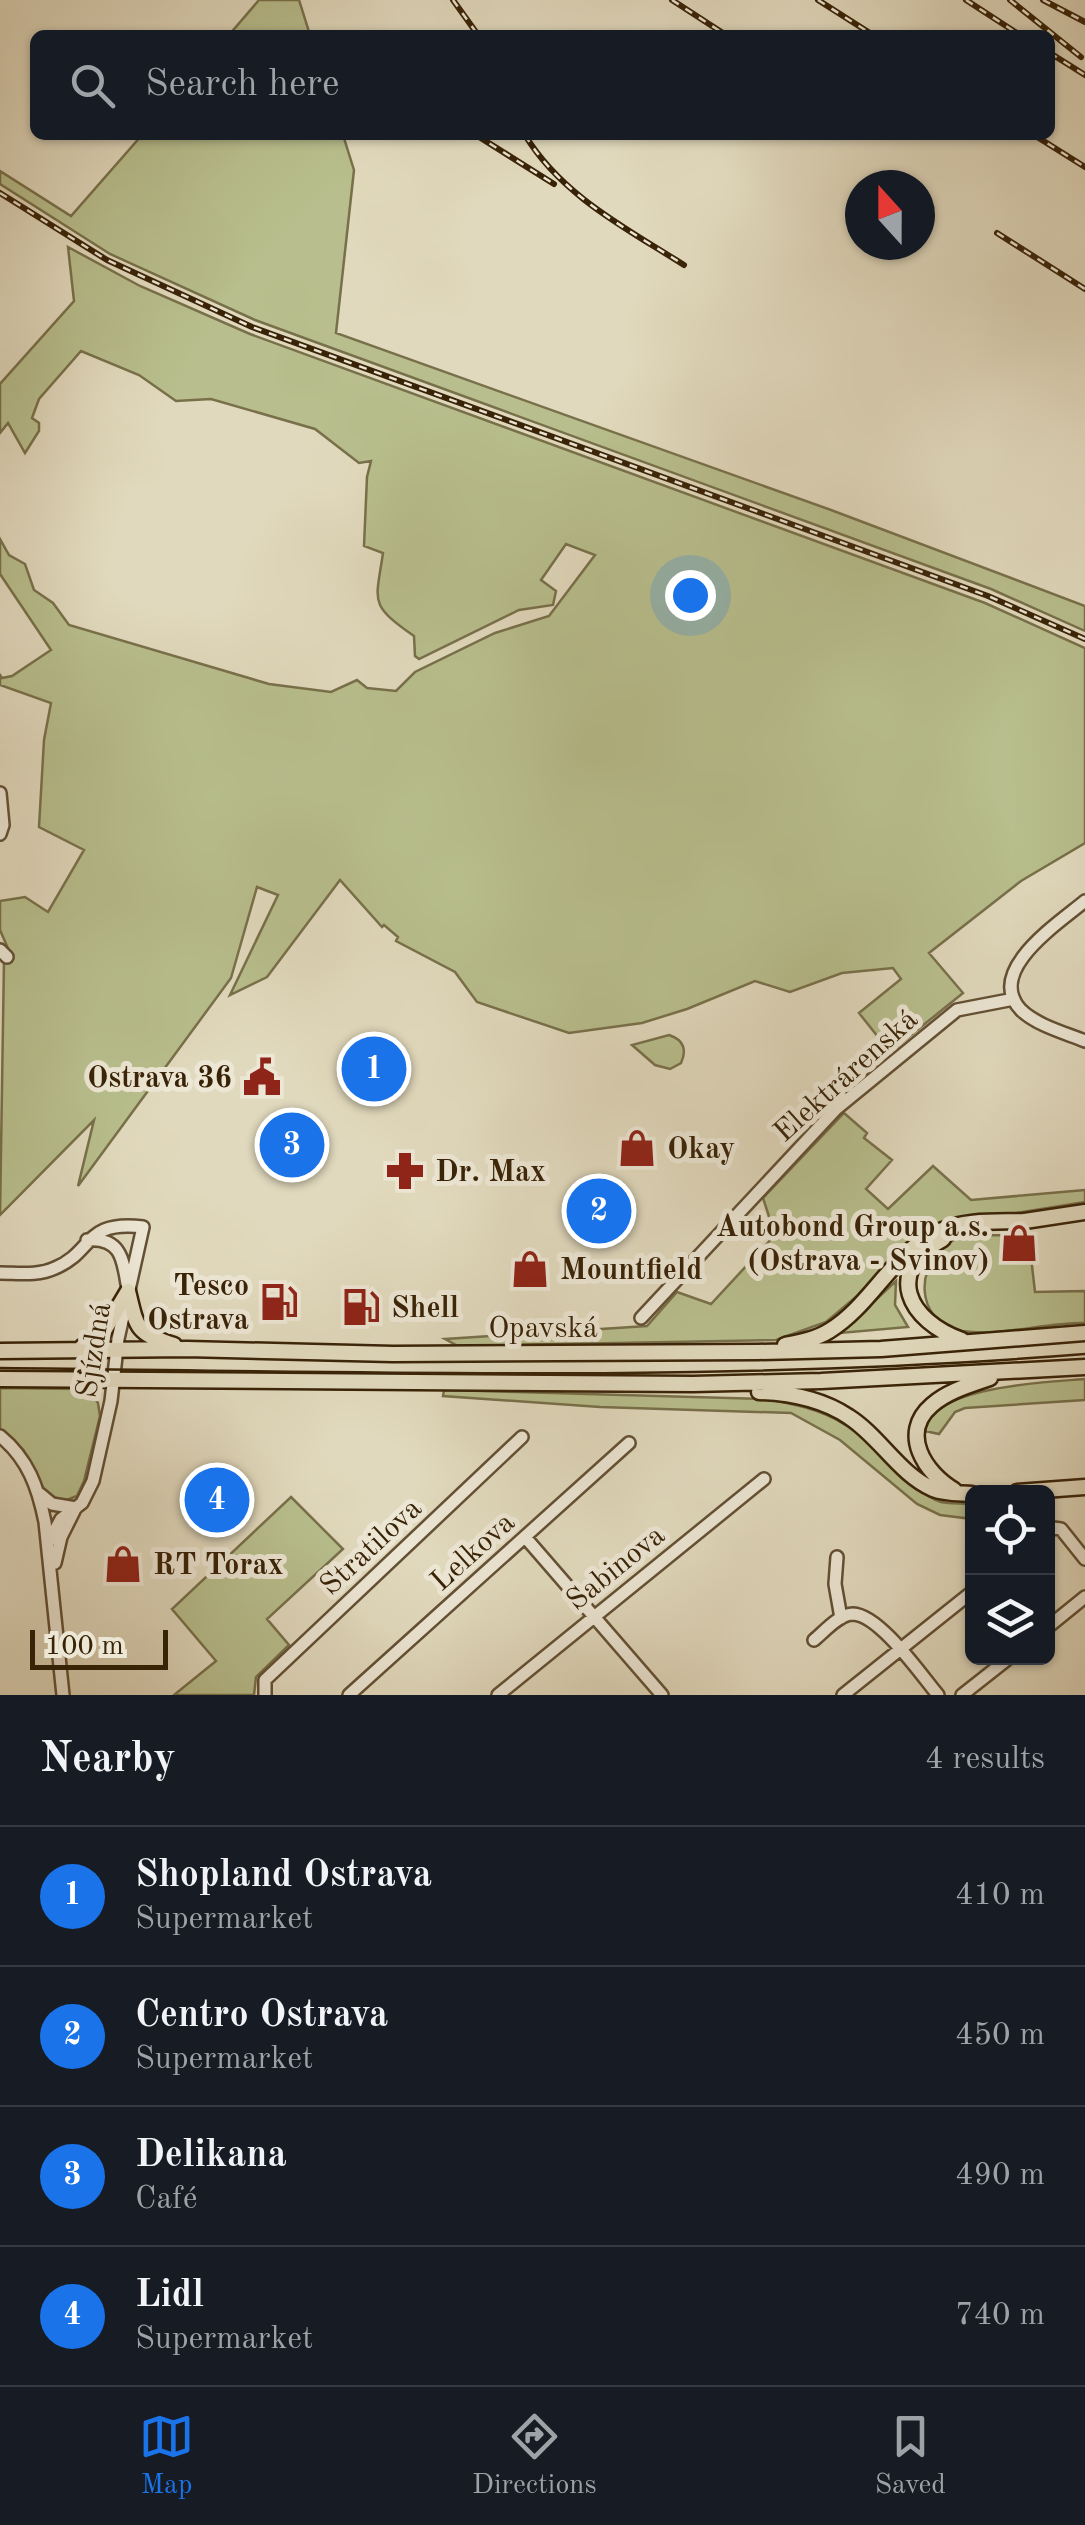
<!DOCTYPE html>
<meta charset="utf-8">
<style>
:root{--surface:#171b24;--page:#242831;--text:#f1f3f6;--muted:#9ea1a6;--line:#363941;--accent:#1a73e8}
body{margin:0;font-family:"Old Standard TT",serif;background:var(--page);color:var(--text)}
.controls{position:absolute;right:30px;bottom:30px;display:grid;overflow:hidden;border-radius:15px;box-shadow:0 2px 8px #0004}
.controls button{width:90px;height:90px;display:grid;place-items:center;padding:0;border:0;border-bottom:2px solid var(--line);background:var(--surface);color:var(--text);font:50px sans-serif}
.compass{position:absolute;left:845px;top:170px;width:90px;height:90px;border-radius:50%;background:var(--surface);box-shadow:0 2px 8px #0004;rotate:339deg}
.scale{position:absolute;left:30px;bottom:25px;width:138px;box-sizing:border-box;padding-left:10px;border:5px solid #392307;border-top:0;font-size:28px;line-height:35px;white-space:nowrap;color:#392307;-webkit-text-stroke:8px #ece6d4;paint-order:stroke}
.you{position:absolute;left:690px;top:595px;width:35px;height:35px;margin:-25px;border:8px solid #fff;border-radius:50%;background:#1a73e8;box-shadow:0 0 0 15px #1a73e833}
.badge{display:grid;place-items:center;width:65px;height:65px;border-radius:50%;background:var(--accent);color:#fff;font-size:32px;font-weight:700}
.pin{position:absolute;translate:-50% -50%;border:5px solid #fff;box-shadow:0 2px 10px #0006}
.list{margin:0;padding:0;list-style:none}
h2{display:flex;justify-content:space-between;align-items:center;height:130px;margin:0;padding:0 40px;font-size:42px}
h2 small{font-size:32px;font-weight:400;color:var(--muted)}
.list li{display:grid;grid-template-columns:65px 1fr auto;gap:30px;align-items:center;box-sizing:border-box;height:140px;padding:0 40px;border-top:2px solid var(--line)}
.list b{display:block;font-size:38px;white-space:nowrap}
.list p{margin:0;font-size:32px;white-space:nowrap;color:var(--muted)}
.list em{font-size:32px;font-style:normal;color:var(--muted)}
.icon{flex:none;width:55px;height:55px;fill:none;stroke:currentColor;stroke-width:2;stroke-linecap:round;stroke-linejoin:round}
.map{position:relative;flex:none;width:1085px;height:1695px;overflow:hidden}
.search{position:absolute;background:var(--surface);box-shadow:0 2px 8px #0004;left:30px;right:30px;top:30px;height:110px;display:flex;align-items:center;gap:25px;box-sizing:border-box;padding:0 35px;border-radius:15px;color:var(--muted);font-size:38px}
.sheet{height:690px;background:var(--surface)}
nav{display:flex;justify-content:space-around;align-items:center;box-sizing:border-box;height:140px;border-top:2px solid var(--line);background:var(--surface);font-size:28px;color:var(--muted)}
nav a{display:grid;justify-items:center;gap:5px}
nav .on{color:var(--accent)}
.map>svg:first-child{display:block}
</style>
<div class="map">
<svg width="1085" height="1695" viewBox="0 0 1085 1695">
<rect width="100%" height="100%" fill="#e1d9bd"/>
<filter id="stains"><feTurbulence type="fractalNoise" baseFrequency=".002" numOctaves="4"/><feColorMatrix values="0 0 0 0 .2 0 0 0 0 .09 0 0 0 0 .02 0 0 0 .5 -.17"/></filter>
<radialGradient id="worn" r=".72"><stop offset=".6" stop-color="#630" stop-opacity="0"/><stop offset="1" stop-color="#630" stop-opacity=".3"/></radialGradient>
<!-- green -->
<path fill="#b8be8d" stroke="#78704a" stroke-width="2.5" d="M259,0H299L310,35H229Z
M142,135H343L354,170L336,333L831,510L1085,606V631L991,589L255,320L110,254L0,184V171L71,216Z
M68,247L140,286L250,334L985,603L1085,648V843L1021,881L929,953L963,993L890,1052L859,1013L901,979L893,968L842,973L790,992L755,981L687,1009L642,1023L569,1033L477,1002L455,972L396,941L398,937L384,925L382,927L340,880L267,977L230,995L278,895L257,887L231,978L78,1186L94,1120L0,1215L4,960L10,953L0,930V901L25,897L48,912L84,850L39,827L44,740L51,703L0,685V675L2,678L12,676L51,650L0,574V539L9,555L25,564L34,590L53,603L69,625L269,684L331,692L357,680L367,688L396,691L415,672L495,633L549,616L595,555L566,544L541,580L556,591L553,605L519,610L419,659L415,656L414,636C368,604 376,602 383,553L364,546L367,477L371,461L359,463L315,429L211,399L176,401L139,375L81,351L39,399L32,418L39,423V431L25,453L8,423L0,433V384L74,301Z
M669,1035C684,1040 687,1050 681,1063L670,1069L655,1065L632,1045Z
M844,1113L867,1133L864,1138L892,1160L866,1189L888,1209L933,1166L971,1200L1085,1190V1202L934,1226L911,1241L857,1296L826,1322L776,1340L458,1346L445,1339L647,1326L677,1292L711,1304L775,1235L763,1198Z
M1007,1235L1009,1256L1031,1257L1035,1292L1085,1291V1323C1045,1322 1002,1337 962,1331C913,1322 914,1261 954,1240C967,1233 991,1236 1007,1235Z
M896,1281L895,1305L908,1327L840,1333Z
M1085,1379V1400L965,1408L955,1412L939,1434L925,1431C929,1386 1049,1382 1085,1379Z
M0,1388L80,1389L90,1393L98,1403L100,1416L84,1481L77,1496L64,1501L47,1495L23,1450L0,1430Z
M444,1390L767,1399C793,1404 819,1409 842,1423C873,1440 910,1493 941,1502C950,1504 963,1503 972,1504V1519L940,1515L917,1504L840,1440L791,1413L600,1407L443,1396Z
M291,1497L343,1549L267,1619L289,1645L256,1677L254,1695H174L216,1661L172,1609Z"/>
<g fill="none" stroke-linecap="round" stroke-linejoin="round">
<!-- minor casing -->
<g stroke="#635034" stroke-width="16">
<path id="minor" d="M0,793L3,825L0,834
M1085,901C1059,923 984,971 1021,1010C1036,1025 1065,1033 1085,1041
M0,950L7,957
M87,1240C119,1237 123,1257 127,1284
M0,1273C18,1273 38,1276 55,1268C94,1252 83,1220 143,1227L118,1339L111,1401L93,1481L82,1503L61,1519L48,1543
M641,1318L836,1109L957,1010L1014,999
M0,1436C28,1459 38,1487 45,1522L63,1695
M40,1494L52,1504L76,1508
M1048,1532L1053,1528L1061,1529L1085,1559
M525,1537L662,1695
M837,1557L835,1584L841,1618
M55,1563L61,1537L74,1511
M1048,1627L1085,1597
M814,1640C824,1632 839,1614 853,1614C880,1615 921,1675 938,1695
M265,1695V1680L522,1437
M349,1695L629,1443
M498,1695L764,1479
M843,1695L972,1592
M962,1695L1009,1658"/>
</g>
<!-- major casing -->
<g stroke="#392307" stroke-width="19">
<path id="major" d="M1018,1222L1085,1212
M943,1239C883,1271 908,1321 962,1340
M128,1291C137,1329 136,1333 174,1345
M785,1345C800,1342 816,1339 829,1331C872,1305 893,1251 940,1231C967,1219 997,1222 1026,1221
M82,1347L101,1336L128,1291
M0,1351L187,1349L393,1354L758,1352L881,1349L1085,1333
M0,1379L693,1384L821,1381L1085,1367
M759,1392C791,1393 822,1399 849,1417C879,1436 900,1475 933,1489C945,1494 960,1493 972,1494
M954,1490C925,1473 899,1433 932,1405C948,1391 970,1385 990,1378
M1017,1492L1085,1487"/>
</g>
<!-- minor -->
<use href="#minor" stroke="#ece6d4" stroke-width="11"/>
<!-- major -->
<use href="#major" stroke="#e1d9bd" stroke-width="14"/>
<!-- tram -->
<path stroke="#392307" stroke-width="2.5" d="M0,1368C362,1372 724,1383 1085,1354"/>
<!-- rail casing -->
<g stroke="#392307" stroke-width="6">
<path id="rail" d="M453,0L478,35
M672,0L726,35
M818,0L873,35
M966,0L1020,35
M1010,0L1081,57
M1043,0L1085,22
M1050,53L1085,75
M476,135L554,184
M525,135C562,196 626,228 684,265
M1034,135L1085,167
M0,193L107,260L252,327L988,596L1085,639
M997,233L1085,289"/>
</g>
<!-- rail -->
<use href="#rail" stroke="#ece6d4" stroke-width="2.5" stroke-dasharray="8" stroke-linecap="butt"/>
</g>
<!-- icons -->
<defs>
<g id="civic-bare" transform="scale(3)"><path d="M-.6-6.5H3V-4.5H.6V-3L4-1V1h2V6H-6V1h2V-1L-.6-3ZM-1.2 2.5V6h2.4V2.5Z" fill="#8f2418" stroke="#ece6d4" stroke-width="2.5" paint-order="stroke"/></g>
<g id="shop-bare" transform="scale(3)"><path d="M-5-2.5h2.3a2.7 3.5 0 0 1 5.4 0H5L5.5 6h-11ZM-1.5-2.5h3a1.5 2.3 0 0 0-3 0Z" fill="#8f2418" stroke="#ece6d4" stroke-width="2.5" paint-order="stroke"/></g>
<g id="pharmacy-bare" transform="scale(3)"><path d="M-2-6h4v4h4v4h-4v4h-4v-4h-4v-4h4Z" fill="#8f2418" stroke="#ece6d4" stroke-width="2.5" paint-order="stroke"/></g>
<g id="fuel-bare" transform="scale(3)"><path d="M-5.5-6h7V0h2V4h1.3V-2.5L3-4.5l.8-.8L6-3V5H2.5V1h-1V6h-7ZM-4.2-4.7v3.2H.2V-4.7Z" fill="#8f2418" stroke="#ece6d4" stroke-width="2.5" paint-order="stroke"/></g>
</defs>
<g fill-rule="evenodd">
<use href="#civic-bare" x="262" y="1077"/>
<use href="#shop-bare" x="637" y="1148"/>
<use href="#pharmacy-bare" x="405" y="1171"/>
<use href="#shop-bare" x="1019" y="1243"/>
<use href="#shop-bare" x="530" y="1269"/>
<use href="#fuel-bare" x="279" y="1302"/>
<use href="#fuel-bare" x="361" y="1307"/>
<use href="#shop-bare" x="123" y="1564"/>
</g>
<g text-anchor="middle" stroke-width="10" stroke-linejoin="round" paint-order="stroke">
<!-- street labels -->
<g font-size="30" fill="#392307" stroke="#ece6d4">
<text transform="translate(845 1075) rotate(-42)" y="10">Elektrárenská</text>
<text x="543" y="1337">Opavská</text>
<text transform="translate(93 1350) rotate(-81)" y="10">Sjízdná</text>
<text transform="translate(370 1546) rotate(-43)" y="10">Stratilova</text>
<text transform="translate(472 1551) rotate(-42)" y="10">Lelkova</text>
<text transform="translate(615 1567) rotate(-39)" y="10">Sabinova</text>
</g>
<!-- poi labels -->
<g font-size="30" font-weight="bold" fill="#392307" stroke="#ece6d4" text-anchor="start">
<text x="232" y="1087" text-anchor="end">Ostrava 36</text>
<text x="667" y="1158">Okay</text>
<text x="435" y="1181">Dr. Max</text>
<text x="989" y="1236" text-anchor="end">Autobond Group a.s.<tspan x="989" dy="34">(Ostrava - Svinov)</tspan></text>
<text x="560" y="1279">Mountfield</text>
<text x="249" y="1295" text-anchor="end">Tesco<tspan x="249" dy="34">Ostrava</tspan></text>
<text x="391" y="1317">Shell</text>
<text x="153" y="1574">RT Torax</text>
</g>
</g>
<rect width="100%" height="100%" filter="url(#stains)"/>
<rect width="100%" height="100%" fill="url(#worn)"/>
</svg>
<div class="controls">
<button><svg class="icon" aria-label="locate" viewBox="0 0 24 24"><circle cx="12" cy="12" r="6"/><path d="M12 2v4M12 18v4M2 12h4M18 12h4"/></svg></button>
<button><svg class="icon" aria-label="layers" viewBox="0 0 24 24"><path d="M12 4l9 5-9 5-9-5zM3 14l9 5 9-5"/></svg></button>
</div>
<svg class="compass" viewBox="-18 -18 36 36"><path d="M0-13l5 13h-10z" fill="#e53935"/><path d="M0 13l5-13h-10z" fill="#9ea1a6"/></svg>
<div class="scale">100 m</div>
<div class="you"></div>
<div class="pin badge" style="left:374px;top:1069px">1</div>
<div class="pin badge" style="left:599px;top:1211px">2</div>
<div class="pin badge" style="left:292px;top:1145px">3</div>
<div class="pin badge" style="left:217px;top:1500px">4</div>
<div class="search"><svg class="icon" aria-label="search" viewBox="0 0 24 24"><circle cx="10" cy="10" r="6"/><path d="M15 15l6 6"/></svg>Search here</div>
</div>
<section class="sheet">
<h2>Nearby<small>4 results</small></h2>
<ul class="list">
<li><span class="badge">1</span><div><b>Shopland Ostrava</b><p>Supermarket</p></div><em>410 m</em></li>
<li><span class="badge">2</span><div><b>Centro Ostrava</b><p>Supermarket</p></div><em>450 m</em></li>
<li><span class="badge">3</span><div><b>Delikana</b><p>Café</p></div><em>490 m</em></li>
<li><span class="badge">4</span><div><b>Lidl</b><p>Supermarket</p></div><em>740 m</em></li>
</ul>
</section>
<nav>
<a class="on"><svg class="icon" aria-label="map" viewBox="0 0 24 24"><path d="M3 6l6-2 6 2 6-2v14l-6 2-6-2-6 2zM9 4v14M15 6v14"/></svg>Map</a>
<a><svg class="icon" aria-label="directions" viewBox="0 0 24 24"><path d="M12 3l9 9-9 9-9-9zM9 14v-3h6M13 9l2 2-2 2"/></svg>Directions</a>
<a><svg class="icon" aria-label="saved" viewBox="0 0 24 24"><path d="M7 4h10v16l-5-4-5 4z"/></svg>Saved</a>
</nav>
